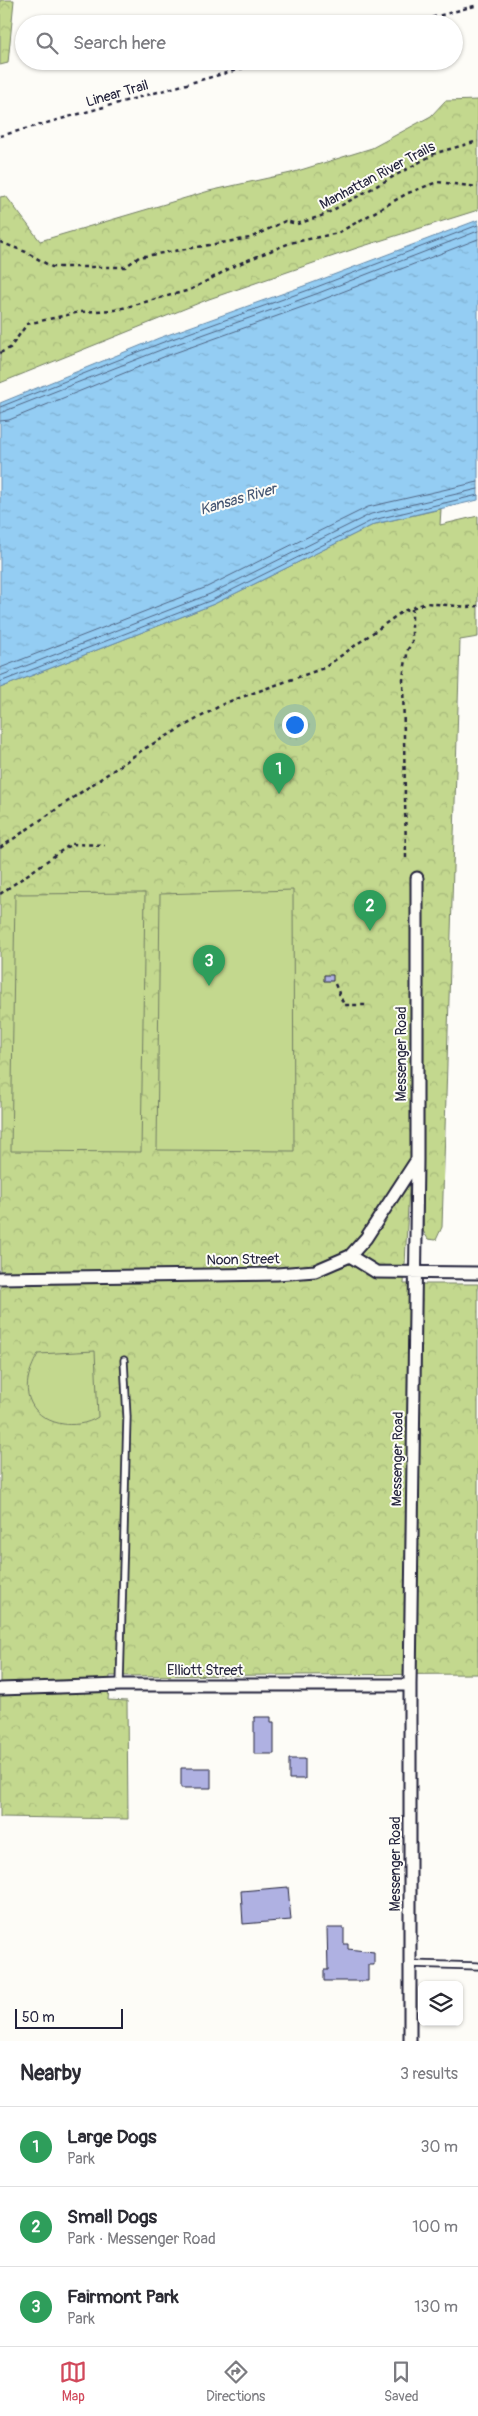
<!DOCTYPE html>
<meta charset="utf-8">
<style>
:root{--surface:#fff;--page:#f7f7f7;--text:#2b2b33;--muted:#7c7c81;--line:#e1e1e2;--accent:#d1495b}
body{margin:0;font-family:Pangolin,sans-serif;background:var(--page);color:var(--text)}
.controls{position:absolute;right:15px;bottom:15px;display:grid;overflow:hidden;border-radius:8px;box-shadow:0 1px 4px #0004}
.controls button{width:45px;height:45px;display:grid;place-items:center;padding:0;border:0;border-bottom:1px solid var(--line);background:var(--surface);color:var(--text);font:25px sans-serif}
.scale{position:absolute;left:15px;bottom:12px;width:108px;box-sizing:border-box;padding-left:5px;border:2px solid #22223b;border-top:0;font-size:14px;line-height:18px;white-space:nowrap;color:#22223b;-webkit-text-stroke:4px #fdfcf7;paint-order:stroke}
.you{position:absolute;left:294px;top:724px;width:18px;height:18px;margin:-12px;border:4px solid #fff;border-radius:50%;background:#1a73e8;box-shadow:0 0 0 8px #1a73e833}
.badge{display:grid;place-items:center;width:32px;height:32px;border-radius:50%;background:var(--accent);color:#fff;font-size:16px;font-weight:700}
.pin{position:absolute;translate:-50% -41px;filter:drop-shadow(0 1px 2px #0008)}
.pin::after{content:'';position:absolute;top:26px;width:18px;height:15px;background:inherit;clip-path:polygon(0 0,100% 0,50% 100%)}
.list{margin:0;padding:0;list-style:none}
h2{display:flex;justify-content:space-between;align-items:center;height:65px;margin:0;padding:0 20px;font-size:21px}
h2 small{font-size:16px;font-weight:400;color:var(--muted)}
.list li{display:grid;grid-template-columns:32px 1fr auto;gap:15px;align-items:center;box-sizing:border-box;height:80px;padding:0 20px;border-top:1px solid var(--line)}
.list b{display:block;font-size:19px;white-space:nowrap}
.list p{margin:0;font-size:16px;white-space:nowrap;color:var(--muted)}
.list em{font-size:16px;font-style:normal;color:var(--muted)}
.icon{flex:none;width:28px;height:28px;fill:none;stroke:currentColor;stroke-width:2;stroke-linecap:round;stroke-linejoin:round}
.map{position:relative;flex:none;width:478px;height:2041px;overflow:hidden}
.search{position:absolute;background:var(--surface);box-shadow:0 1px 4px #0004;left:15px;right:15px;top:15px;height:55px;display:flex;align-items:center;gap:12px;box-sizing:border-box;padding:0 18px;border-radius:28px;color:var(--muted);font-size:19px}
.sheet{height:305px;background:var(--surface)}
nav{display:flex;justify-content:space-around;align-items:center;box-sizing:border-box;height:70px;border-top:1px solid var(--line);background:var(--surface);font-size:14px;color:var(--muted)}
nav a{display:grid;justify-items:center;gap:2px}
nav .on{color:var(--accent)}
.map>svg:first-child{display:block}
</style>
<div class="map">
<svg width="478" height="2041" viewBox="0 0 478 2041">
<defs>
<pattern id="forest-crowns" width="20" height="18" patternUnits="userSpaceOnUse" patternTransform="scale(1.25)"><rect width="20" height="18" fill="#c3d88e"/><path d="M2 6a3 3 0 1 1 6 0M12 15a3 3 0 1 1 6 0" fill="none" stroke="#a7b97b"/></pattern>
<pattern id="water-ripples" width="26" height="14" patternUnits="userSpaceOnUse" patternTransform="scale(1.25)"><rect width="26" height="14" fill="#94cdf3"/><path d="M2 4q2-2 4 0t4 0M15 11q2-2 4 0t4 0" fill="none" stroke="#7fb0d1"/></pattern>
</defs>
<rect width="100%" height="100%" fill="#fdfcf7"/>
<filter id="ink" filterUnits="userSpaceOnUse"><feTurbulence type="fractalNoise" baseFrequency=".02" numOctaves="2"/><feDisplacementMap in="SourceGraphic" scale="10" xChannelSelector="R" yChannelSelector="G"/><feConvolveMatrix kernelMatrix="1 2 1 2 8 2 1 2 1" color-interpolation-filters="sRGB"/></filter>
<g filter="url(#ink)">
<!-- forest -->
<path fill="url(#forest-crowns)" stroke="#727d64" d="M0,0H14L8,63L0,65Z
M478,100V210L357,248L209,299L0,383V197L6,196L40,241L209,191L291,173L372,148L431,116L445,101Z
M441,509L440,525L478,516V637L460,640L442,1227L436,1240L428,1239L423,1231V911L404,1284H478V1674L110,1676L108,1700L127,1701L128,1819L0,1817V688L214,604L375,524Z"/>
<!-- pitch -->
<path fill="#c3d88e" stroke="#727d64" d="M293,890L294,1151L157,1150L160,894Z
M145,893L141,1152L11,1151L15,894Z
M95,1351L98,1417C77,1431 38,1426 29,1398C24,1383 31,1367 38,1354Z"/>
<!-- water -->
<path fill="url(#water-ripples)" stroke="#6689a9" d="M478,220V500L375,524L214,604L0,688V403L159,338L312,283Z"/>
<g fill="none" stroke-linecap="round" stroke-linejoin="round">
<!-- shore -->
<path stroke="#506685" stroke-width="1" d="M0,407L161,343L314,288L478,225
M0,413L163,349L316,294L478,231
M0,421L9,420L166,356L319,301L478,239
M0,668L207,587L368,507L478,482
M0,676L210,594L371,514L478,489
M0,682L212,600L373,520L478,495"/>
</g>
<!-- building -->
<path fill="#afb1e2" stroke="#22223b" d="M324,975H333V981H324Z
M254,1717H271V1722H274V1754H254Z
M289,1759H305V1779H289Z
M181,1768H211V1788H181Z
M288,1887L291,1920L243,1924L241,1891Z
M327,1928H344V1944H348V1949L374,1952V1965H368V1981H324V1970H328Z"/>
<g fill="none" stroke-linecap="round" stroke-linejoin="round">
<!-- service casing -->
<g stroke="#22223b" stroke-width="9">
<path id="service" d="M120,1685L127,1417L124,1360
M410,1964L478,1966"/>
</g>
<!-- minor casing -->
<g stroke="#22223b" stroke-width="15">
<path id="minor" d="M350,1256L366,1238L416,1161
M0,1278L277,1274L315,1271L350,1256L376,1272L478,1273
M0,1689L120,1685H410
M410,2041V1685L417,1160V878"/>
</g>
<!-- path -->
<path stroke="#22223b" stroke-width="2.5" stroke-dasharray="4 4" stroke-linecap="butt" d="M409,24L478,5
M0,136L269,61
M0,242L26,252L52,267H125L139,257L250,238L285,221L297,224L324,215L436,153L478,141
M0,353L10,348L27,324L80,312L115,310L190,290L236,265L290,243L338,233L408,193L437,182L478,187
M0,848L144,749L225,703L324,668L403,611L426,603L468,607L478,606
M406,858L403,677L408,649L412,643V609
M0,894L71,844L105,845
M335,984L344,1005H369"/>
<!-- service -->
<use href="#service" stroke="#fdfcf7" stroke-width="5.5"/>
<!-- minor -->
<use href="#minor" stroke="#fdfcf7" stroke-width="11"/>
</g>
</g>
<g text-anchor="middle" stroke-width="4" stroke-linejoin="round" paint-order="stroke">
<!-- street labels -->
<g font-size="14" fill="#22223b" stroke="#fdfcf7">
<text transform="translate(117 93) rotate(-16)" y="5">Linear Trail</text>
<text transform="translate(377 175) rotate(-28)" y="5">Manhattan River Trails</text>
<text transform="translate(401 1054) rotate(-90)" y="5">Messenger Road</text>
<text transform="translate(243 1259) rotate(-1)" y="5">Noon Street</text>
<text transform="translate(397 1459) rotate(-89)" y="5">Messenger Road</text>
<text x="205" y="1675">Elliott Street</text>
<text transform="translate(395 1864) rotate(-90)" y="5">Messenger Road</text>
</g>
<!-- water labels -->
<g font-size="15" font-style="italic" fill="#445572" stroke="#fdfcf7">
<text transform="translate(238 499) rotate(-16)" y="5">Kansas River</text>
</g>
</g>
</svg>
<div class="controls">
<button><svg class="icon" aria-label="layers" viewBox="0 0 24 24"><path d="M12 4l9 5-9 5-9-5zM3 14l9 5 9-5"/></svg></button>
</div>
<div class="scale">50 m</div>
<div class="you"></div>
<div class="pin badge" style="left:279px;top:794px;background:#2e9e5b">1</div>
<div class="pin badge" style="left:370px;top:931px;background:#2e9e5b">2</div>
<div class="pin badge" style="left:209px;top:986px;background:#2e9e5b">3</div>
<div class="search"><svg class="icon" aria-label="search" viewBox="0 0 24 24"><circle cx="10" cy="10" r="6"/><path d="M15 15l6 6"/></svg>Search here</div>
</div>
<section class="sheet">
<h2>Nearby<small>3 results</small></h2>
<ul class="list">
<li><span class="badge" style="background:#2e9e5b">1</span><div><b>Large Dogs</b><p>Park</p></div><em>30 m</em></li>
<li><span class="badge" style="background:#2e9e5b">2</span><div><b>Small Dogs</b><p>Park · Messenger Road</p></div><em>100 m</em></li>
<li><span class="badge" style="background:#2e9e5b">3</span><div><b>Fairmont Park</b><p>Park</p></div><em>130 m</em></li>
</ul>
</section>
<nav>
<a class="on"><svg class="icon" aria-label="map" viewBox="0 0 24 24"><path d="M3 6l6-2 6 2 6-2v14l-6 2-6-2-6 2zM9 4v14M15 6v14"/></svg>Map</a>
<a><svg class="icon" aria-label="directions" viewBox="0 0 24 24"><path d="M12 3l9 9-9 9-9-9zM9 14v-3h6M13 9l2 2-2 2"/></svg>Directions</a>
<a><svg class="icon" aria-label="saved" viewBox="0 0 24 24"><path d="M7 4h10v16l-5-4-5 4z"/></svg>Saved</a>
</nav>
